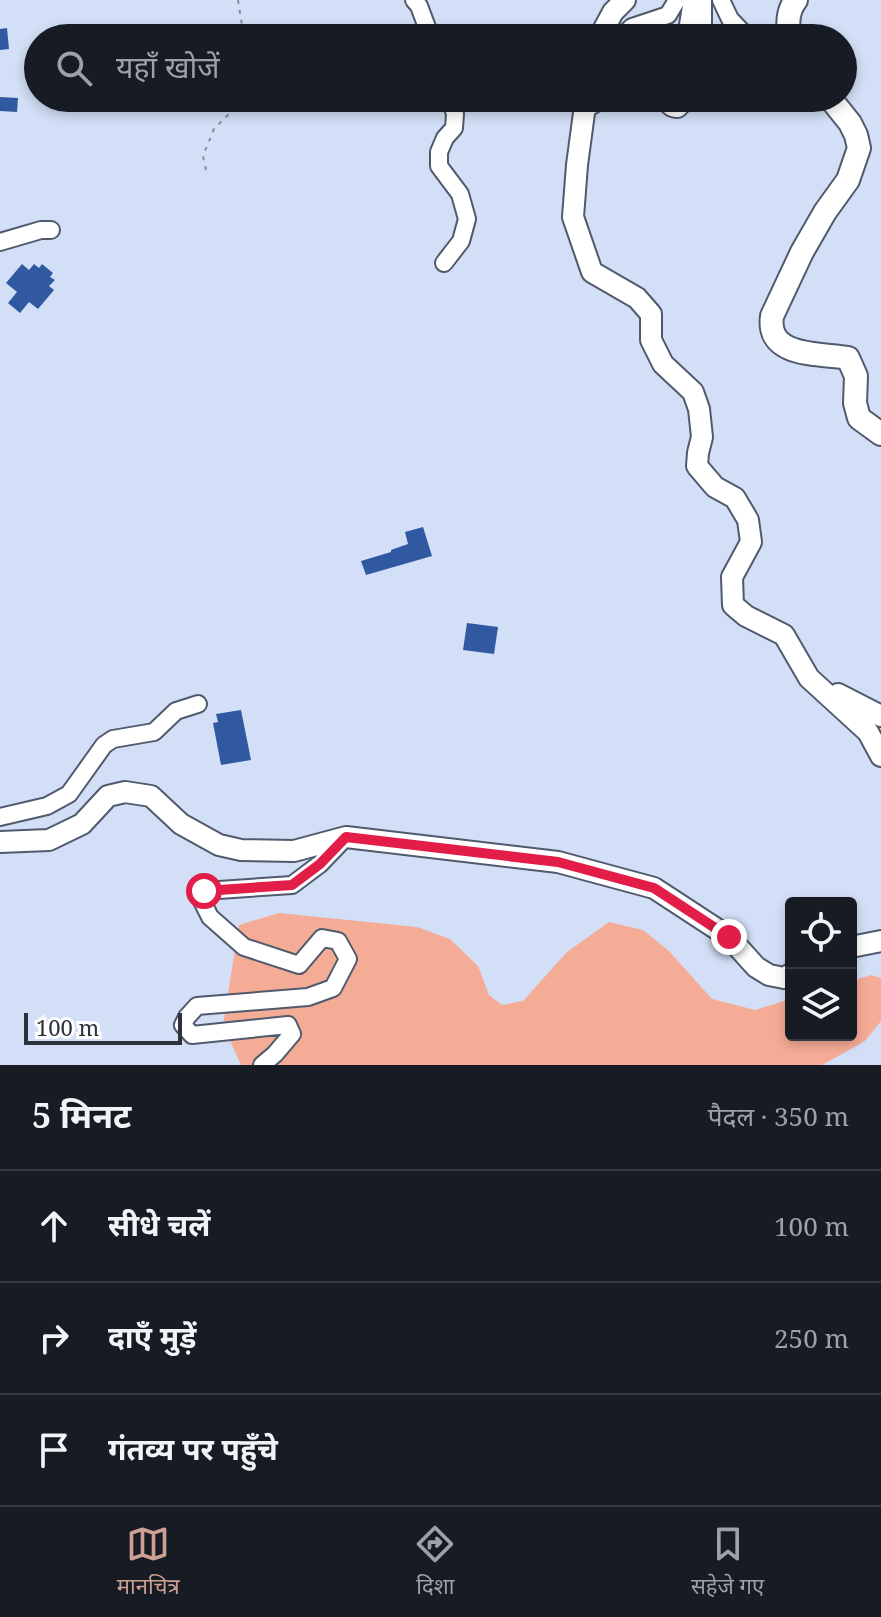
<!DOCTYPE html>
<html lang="hi">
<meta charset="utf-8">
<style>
:root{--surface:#171b24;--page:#242831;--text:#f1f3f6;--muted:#9ea1a6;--line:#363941;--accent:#cda093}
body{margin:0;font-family:"Noto Serif","Noto Sans Devanagari",serif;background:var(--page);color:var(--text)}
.controls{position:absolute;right:24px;bottom:24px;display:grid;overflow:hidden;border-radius:8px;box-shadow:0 4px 12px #0003}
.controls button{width:72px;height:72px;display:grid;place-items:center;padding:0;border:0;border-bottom:2px solid var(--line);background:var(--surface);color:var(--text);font:40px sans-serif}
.scale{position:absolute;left:24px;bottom:20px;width:158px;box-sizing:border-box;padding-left:8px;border:4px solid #2c313a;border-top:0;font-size:22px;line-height:28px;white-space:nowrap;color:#2c313a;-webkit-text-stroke:6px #fff;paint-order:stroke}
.stop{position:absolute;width:24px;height:24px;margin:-18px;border:6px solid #e11d48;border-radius:50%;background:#fff}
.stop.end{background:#e11d48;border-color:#fff;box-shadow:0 2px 8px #0008}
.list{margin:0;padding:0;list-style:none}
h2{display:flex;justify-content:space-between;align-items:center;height:104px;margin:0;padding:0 32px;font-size:34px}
h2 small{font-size:26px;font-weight:400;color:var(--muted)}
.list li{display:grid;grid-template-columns:52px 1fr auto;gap:24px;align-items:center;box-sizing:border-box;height:112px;padding:0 32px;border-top:2px solid var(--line)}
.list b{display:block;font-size:30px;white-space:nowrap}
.list em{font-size:26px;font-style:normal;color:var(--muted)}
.icon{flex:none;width:44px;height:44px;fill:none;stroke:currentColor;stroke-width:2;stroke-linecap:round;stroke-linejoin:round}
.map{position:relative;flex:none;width:881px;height:1065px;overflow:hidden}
.search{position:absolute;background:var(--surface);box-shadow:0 4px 12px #0003;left:24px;right:24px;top:24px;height:88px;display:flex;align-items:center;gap:20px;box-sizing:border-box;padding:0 28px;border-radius:44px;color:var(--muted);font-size:30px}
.sheet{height:440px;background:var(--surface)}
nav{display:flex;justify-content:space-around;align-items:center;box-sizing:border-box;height:112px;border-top:2px solid var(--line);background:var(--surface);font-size:22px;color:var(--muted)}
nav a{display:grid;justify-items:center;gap:4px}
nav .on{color:var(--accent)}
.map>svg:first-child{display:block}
</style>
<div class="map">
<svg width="881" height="1065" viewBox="0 0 881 1065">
<rect width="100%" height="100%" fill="#d2dff6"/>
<!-- green -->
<path fill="#f4ac96" d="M279,913L417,927L450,939L478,966L489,995L502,1005L523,1001L567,952L609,922L643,930L669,951L712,999L755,1010L791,999V1035H851V981L871,975L881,978V1021L865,1041L822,1065H241L223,1025L239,925Z"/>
<!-- building -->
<path fill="#3059a1" d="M7,28L9,49L0,50V29Z
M0,97L18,98L17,112L0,111Z
M22,264L29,270L34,264L39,268L42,264L53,273L50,277L55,280L49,286L54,290L38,309L29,302L20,313L8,303L17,292L6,283Z
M423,527L432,556L366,575L361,561L391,552V550L408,544L405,532Z
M467,623L498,627L494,654L463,650Z
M241,710L251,760L221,765L213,723L218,722L216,714Z"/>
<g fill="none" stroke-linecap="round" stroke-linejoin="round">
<!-- minor casing -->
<g stroke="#4f5a6d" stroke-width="20">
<path id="minor" d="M414,0L419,6L431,38
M703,0V38
M721,0L730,19L748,38
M620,38L632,27L668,15L677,0
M683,38L687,31L692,0
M665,98C667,105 670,109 678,109L681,106L683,98
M584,110L598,102L599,98
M0,242L41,230H51
M444,263L461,241L467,219L460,194L439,166V152L445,138L454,128L455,114L450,98
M0,817L47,806L69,794L104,745L113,739L154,732L176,711L198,704
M262,1065L275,1054L292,1034L288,1025L192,1035L183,1025L187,1017L197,1006L308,997L333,988L348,959L338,941L322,938L299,965L244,947L210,917L201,899L204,891L292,885L320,864L346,837"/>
</g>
<!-- major casing -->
<g stroke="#4f5a6d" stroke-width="24">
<path id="major" d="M599,38L613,12L625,0
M586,98L577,165L573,217L592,272L637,298L651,314V340L663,364L693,392L699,409L702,437L698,453L697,466L715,487L735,498L748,520L751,542L732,577L733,605L746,616L784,635L809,678L868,732L881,756
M838,694L881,716
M0,842L49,840L82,824L108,796L125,792L151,796L181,824L219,845L241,850L294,851L346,837L558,862L654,888L729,937L756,967L769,975L784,978L791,974
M851,947L881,941"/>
</g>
<!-- highway casing -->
<g stroke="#4f5a6d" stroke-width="26">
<path id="highway" d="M790,38C787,24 787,11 796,0
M830,98L850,123L856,135L859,148L848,180L825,212L802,252L772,316C766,358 820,353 848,358L856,376L855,403L859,418L881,434"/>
</g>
<!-- path -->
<path stroke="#848e9e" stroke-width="2" stroke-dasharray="4 6" stroke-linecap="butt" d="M238,0L244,38
M206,170L203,156L214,129L228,115L237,98"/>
<!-- minor -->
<use href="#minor" stroke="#fff" stroke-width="16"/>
<!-- major -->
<use href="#major" stroke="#fff" stroke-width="20"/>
<!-- highway -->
<use href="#highway" stroke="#fff" stroke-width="22"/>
</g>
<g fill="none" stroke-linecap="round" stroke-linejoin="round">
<!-- route -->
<path stroke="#e11d48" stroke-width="10" d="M204,891L292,885L320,864L346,837L558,862L654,888L729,937"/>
</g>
</svg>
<div class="controls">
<button><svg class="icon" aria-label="locate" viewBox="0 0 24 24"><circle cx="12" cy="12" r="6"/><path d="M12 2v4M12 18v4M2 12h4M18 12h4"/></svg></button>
<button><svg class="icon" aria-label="layers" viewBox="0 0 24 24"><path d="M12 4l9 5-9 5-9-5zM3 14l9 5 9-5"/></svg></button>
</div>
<div class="scale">100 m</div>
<div class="stop" style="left:204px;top:891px"></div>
<div class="stop end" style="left:729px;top:937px"></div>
<div class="search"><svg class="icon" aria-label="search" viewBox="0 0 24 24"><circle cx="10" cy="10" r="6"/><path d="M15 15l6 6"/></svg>यहाँ खोजें</div>
</div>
<section class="sheet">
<h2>5 मिनट<small>पैदल · 350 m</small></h2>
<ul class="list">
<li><svg class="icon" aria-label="ahead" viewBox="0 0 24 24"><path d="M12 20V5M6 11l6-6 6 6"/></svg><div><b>सीधे चलें</b></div><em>100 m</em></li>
<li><svg class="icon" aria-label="right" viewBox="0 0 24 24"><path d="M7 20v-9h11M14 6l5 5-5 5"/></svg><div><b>दाएँ मुड़ें</b></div><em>250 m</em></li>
<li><svg class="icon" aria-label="arrive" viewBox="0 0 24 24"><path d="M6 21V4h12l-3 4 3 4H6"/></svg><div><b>गंतव्य पर पहुँचे</b></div></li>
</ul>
</section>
<nav>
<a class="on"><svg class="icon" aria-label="map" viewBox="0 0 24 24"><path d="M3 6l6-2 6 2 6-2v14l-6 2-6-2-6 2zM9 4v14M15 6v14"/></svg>मानचित्र</a>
<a><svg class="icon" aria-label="directions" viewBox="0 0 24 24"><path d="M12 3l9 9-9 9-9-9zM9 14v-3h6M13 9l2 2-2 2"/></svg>दिशा</a>
<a><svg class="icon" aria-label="saved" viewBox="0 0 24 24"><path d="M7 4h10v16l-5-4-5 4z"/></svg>सहेजे गए</a>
</nav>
